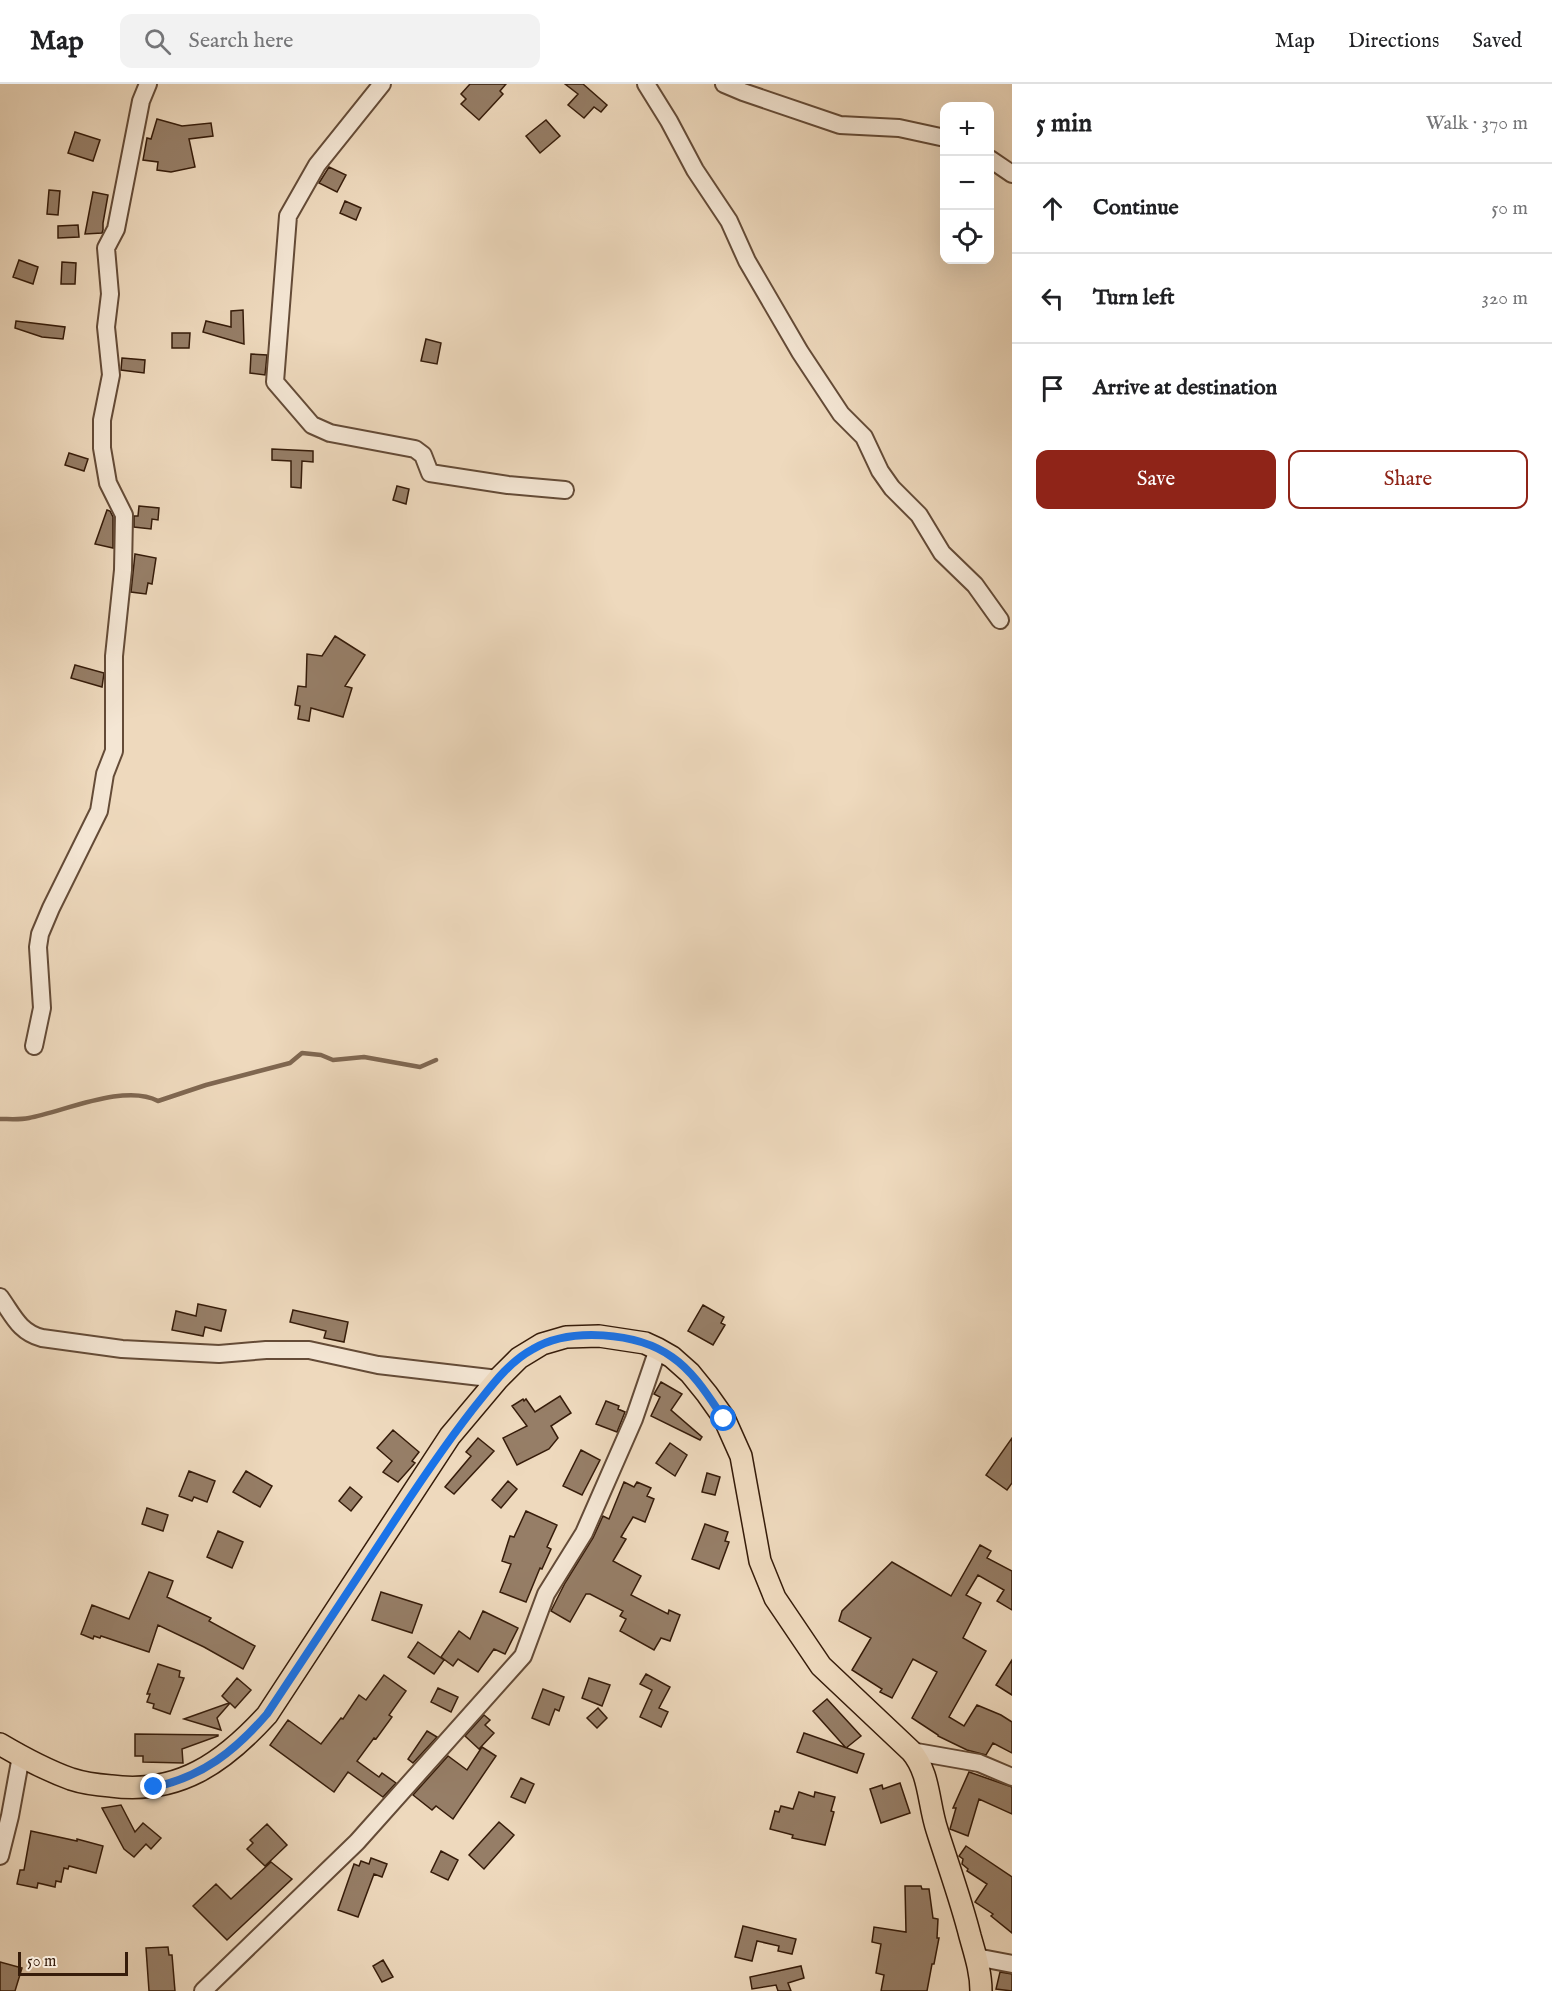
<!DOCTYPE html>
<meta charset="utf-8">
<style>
:root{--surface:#fff;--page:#f2f2f2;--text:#202124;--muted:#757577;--line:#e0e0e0;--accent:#8f2418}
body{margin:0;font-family:"IM FELL English",serif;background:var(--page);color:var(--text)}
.controls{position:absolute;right:18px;top:18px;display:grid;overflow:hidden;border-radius:12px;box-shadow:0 6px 24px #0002}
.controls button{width:54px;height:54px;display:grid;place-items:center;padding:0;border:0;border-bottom:2px solid var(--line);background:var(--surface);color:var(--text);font:30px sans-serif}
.scale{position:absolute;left:18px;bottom:15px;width:110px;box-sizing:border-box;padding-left:6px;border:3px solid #361c0a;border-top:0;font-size:16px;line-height:21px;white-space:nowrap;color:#361c0a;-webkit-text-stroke:4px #f4e6d4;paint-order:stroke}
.stop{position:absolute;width:18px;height:18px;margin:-14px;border:4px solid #1a73e8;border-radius:50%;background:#fff}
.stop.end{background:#1a73e8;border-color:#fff;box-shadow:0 2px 6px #0008}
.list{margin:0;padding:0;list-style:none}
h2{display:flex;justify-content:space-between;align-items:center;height:78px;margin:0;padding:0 24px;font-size:26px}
h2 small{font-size:20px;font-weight:400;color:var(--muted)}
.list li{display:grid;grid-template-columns:39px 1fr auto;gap:18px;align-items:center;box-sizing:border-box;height:90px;padding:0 24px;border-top:2px solid var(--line)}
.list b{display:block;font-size:22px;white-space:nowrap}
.list em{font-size:20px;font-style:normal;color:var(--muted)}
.actions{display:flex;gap:12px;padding:18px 24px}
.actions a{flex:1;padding:14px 0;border:2px solid var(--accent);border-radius:12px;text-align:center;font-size:21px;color:var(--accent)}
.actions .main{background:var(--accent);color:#fff}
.icon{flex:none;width:33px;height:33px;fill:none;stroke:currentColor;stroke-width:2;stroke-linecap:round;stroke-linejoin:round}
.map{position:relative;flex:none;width:1012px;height:1907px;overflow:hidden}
header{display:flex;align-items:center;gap:36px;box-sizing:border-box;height:84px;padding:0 30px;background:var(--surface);border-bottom:2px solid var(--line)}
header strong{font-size:28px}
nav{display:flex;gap:33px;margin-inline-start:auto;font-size:21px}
.search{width:420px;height:54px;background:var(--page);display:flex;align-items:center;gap:15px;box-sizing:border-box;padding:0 21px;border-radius:12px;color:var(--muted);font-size:22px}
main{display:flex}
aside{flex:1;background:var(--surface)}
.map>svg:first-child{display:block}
</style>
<header>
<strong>Map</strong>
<div class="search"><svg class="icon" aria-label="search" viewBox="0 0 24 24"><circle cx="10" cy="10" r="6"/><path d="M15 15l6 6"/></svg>Search here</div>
<nav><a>Map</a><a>Directions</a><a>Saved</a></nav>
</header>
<main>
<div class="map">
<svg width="1012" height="1907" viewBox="0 0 1012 1907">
<rect width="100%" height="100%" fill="#eed9bd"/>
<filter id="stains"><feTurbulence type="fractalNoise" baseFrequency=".00333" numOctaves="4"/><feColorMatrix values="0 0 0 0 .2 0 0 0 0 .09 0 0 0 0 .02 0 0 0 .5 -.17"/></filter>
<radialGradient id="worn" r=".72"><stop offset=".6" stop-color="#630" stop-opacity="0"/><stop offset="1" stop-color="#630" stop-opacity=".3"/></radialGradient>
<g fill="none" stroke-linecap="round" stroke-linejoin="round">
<!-- stream -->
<path stroke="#7f6751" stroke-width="4.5" d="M0,1035C9,1035 20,1036 29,1034C63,1028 125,999 158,1017L206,1001L290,979L302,969L321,971L333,976L364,973L420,983L436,976"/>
</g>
<!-- building -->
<path fill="#967e67" stroke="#361c0a" stroke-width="1.5" d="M470,0H506L500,7L503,10L479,36L461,20L466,15L461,10Z
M565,0H583L607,21L601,28L594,23L584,34L568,21L578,10Z
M157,35L182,42L211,39L213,52L189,55L195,83L171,88L157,86L158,78L143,76L147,54L151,55Z
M546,36L560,52L540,69L526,52Z
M75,48L100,56L93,77L68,69Z
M329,83L346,91L337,108L319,99Z
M49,106L60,107L58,131L47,130Z
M93,108L108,111L103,139V146L102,149L85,150Z
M345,117L361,124L356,136L340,129Z
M78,141L79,153L58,154V142Z
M19,176L38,183L33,200L13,193Z
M62,178L76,179L75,200H61Z
M243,226L244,260L203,248L206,237L231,243V227Z
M16,237L65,243L63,255L42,253L15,244Z
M172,249H190L189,264H172Z
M426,255L441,259L437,280L421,277Z
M251,270L267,271L265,291L250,289Z
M122,274L145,276L144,289L121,286Z
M272,365L313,367V378L302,377L301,404L291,403V377L272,376Z
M69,369L88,375L84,387L65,381Z
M397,402L409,405L406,420L393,416Z
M139,422L159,424L158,436L152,435L151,445L134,443V432H138Z
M107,426L110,427L113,433V464L95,460Z
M135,470L156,474L152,500L148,499L146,510L131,508Z
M335,552L365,571L345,602L352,604L343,633L311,624L309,637L298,635L300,622L295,621L298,602L306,603L307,570L322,572Z
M75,581L104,589L102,603L71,594Z
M198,1220L226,1226L221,1247L205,1243L203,1252L172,1246L176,1227L196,1232Z
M703,1221L724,1233L721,1239L725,1241L713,1261L688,1247Z
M293,1226L348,1238L344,1258L324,1254L326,1247L290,1238Z
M661,1298L682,1310L671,1326L702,1353L700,1356L651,1332L660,1313L654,1310Z
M560,1312L571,1329L551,1342L558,1354L549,1365L517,1381L503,1354L527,1342L512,1322L523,1315L524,1317L526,1315L535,1328Z
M606,1317L619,1322L618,1325L625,1328L617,1348L596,1340Z
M393,1346L419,1368L412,1377L415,1379L398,1398L383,1388L392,1377L377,1364Z
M478,1354L494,1367L454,1410L445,1403L471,1372L466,1368Z
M1012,1354V1399L1007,1406L986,1391Z
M670,1359L687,1371L675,1392L656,1379Z
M581,1366L600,1376L582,1411L563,1402Z
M189,1387L215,1397L207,1418L194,1413L192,1417L179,1412Z
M246,1387L272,1402L260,1423L233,1408Z
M707,1389L720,1393L715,1411L702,1408Z
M508,1397L517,1405L501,1424L492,1416Z
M624,1398L634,1403L637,1398L651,1404L647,1412L654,1415L645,1438L633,1433L621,1453L626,1455L613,1477L641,1492L631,1511L668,1530L669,1526L680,1531L670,1557L661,1554L654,1566L620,1547L626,1535L620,1532L623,1527L590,1510H586L570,1538L551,1527L565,1499L593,1454L603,1432L609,1435Z
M350,1403L362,1413L351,1427L339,1417Z
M147,1424L168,1431L163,1447L142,1440Z
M526,1427L557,1441L547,1463L551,1465L542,1485L540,1484L526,1518L500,1508L511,1480L502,1477L510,1452L514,1453Z
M705,1440L728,1448L725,1457L729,1458L719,1485L692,1475Z
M218,1447L243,1458L232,1484L207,1473Z
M980,1461L991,1467L987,1474L1012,1487V1526L997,1517L1004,1506L978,1491L966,1511L981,1519L963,1554L986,1567L949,1633L964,1642L977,1621L1001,1631L1012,1638V1669L993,1659L986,1671L967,1666L938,1652V1651L912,1634L937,1588L913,1575L892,1614L880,1608L882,1605L852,1586L871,1554L839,1537L842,1527L892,1478L951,1512Z
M149,1488L173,1497L167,1513L211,1534L209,1537L255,1562L243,1585L204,1563L158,1541L149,1568L101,1552L100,1554L94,1552L93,1555L81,1550L92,1521L129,1535Z
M381,1508L422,1521L412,1549L372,1536Z
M483,1527L518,1544L505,1570L494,1565L478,1588L458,1575L453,1582L441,1573L459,1547L470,1555Z
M418,1558L444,1576L434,1590L408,1573Z
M1012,1576V1611L996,1601Z
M158,1580L180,1587L179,1593L184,1594L170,1630L153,1624L154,1620L147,1618L150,1610H147Z
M646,1590L670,1603L659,1624L668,1628L661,1643L640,1633L652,1606L640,1600Z
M384,1591L406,1607L389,1631L392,1633L376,1655L374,1654L357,1677L379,1693L382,1689L396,1699L383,1713L348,1688L334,1708L270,1661L288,1636L321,1660L341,1634L343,1635L359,1611L366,1616Z
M237,1594L251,1606L235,1624L230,1619L217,1634L221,1646L184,1635L229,1619L222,1612Z
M589,1594L610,1601L602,1622L582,1614Z
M438,1604L458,1613L451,1628L431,1618Z
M543,1605L564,1613L559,1627L555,1625L549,1641L532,1634Z
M827,1615L861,1652L846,1664L813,1627Z
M598,1624L607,1634L597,1644L587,1634Z
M484,1631L490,1636L485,1641L494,1649L479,1665L465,1652Z
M427,1647L437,1653L413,1679L408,1675Z
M804,1649L864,1670L857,1689L797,1668Z
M135,1650L218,1651V1652L182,1665L183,1679L143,1678V1672H135Z
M482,1663L496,1672L453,1735L436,1722L432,1726L413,1711L448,1672L467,1686Z
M969,1688L1012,1703V1730L979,1715L968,1752L950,1745L956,1724H953Z
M521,1694L534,1700L525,1719L511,1713Z
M900,1699L910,1729L881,1739L870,1705L882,1701L883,1705Z
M799,1708L814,1713L815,1708L835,1713L831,1727L834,1728L825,1761L792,1754L793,1751L770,1745L775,1727L779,1728L781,1722L793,1725Z
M121,1721L135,1748L143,1739L161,1754L151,1765L146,1760L134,1773L124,1765L102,1724Z
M499,1738L514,1751L484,1785L469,1771Z
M267,1740L287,1761L265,1782L247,1765L253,1759L250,1756Z
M31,1747L77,1757V1755L103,1762L96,1789L69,1782L68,1785L64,1784L61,1798L56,1797L55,1803L38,1799L37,1804L17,1800L20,1786H24Z
M966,1762L1012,1793V1849L991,1832L993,1830L975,1818L987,1800L967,1787L968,1785L962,1780L963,1775L959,1772Z
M441,1767L458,1776L448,1796L431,1788Z
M371,1774L387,1780L382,1793L374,1790L358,1833L338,1826L354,1780L359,1782L361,1777L369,1780Z
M271,1778L292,1795L227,1856L193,1822L216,1800L231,1815Z
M905,1802H921L922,1805H929L933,1834L938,1835L937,1854H939L934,1880H932L927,1907H881L884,1891L876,1889L881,1860L872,1858L874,1843L906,1848Z
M743,1842L796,1855L792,1870L778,1867L779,1862L757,1857L752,1877L735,1873Z
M168,1863L169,1871H172L175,1907H149L146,1864Z
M383,1876L393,1893L382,1898L373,1882Z
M0,1878L22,1884L15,1907H0Z
M801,1882L804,1894L788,1899L791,1907H778L776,1901L752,1905L750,1893Z
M1000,1888L1012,1890V1907L996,1905Z"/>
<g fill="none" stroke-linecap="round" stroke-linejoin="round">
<!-- minor casing -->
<g stroke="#644b37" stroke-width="20">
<path id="minor" d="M382,0L317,81L288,132L275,298L312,341L330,349L415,365L423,371L430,389L508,401L565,406
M646,0L669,37L695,86L729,137L747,177L800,268L841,330L864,353L880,387L892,404L919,431L942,469L975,501L1000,536
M724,0L743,8L840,41L899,44L945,54
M990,75L1012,90
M34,962L42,924L38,863L40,850L51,824L99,727L105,690L114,667V572L123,486L124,431L108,399L102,364V336L111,291L106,243L110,210L106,164L116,145L141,17L148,0
M0,1213C13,1231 19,1248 42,1254L122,1265L219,1270L266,1266H309L378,1281L498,1295
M911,1667L979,1679L1012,1693
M0,1772L10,1732L21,1672
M976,1873L1012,1880
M203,1907L357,1758L523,1572L546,1510L584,1449L634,1335L658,1265"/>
</g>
<!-- major casing -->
<g stroke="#361c0a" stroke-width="24">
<path id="major" d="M0,1660C22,1673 46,1686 71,1695C83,1699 98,1701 111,1702C179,1711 224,1678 267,1631L450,1352L498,1295L519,1274L542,1260L566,1253L599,1252L645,1259L658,1265L672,1273L690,1289L707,1310L724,1334L741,1372L760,1477L775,1514L821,1582L911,1667C930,1689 928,1719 937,1746C948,1781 961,1816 970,1852C975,1870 981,1888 981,1907"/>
</g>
<!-- minor -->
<use href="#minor" stroke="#f4e6d4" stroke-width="16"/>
<!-- major -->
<use href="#major" stroke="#eed9bd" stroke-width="21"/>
</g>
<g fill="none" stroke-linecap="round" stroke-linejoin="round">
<!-- route -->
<path stroke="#1a73e8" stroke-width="8" d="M154,1703C202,1693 235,1667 267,1630C310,1565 354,1499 397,1433C424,1392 450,1353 481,1315C496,1296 511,1277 533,1265C570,1243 637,1248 672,1273C694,1288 709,1313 724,1335"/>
</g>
<rect width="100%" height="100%" filter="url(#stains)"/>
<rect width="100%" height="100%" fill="url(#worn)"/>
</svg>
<div class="controls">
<button>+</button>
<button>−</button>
<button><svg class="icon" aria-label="locate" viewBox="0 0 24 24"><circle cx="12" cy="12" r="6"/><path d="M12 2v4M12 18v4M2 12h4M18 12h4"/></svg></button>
</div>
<div class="scale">50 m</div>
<div class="stop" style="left:724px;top:1335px"></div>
<div class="stop end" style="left:154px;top:1703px"></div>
</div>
<aside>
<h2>5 min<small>Walk · 370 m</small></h2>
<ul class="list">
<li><svg class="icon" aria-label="ahead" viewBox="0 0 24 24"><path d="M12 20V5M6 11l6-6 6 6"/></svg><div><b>Continue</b></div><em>50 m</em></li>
<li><svg class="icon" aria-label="left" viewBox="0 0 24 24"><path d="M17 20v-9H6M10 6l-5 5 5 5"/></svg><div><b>Turn left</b></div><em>320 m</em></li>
<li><svg class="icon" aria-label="arrive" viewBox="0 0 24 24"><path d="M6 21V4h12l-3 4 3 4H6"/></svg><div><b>Arrive at destination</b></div></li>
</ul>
<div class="actions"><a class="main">Save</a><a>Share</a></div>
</aside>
</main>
